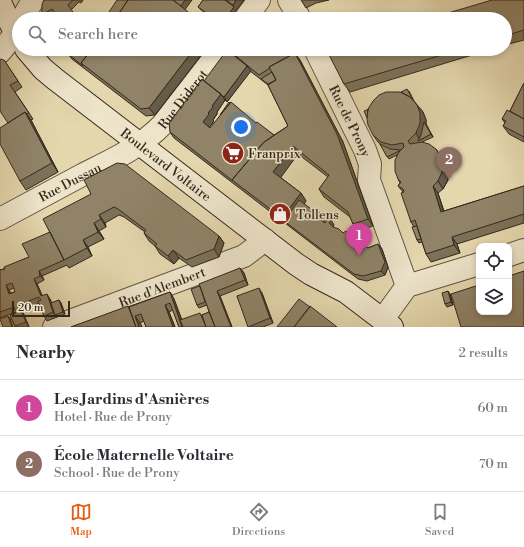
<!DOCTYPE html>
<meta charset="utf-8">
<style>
:root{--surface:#fff;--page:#f2f2f3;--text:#2b2b33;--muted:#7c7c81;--line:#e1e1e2;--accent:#ea580c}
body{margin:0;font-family:"Libre Bodoni",serif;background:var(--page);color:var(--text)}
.controls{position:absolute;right:12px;bottom:12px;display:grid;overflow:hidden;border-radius:8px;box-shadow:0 2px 6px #0003}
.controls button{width:36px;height:36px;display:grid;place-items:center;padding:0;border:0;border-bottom:1px solid var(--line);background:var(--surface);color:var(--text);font:20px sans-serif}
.scale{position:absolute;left:12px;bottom:10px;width:58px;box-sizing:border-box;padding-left:4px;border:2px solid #34291d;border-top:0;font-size:11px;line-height:14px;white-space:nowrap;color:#34291d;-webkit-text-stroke:3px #ede4ca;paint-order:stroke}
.you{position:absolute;left:241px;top:127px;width:14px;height:14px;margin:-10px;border:3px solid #fff;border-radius:50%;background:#1a73e8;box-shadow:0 0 0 6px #1a73e833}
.badge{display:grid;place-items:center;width:26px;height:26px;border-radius:50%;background:var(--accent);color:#fff;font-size:13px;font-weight:700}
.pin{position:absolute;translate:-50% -33px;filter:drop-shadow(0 1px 2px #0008)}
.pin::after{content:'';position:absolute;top:21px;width:14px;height:12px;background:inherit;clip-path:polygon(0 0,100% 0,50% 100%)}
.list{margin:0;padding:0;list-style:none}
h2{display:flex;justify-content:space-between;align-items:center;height:52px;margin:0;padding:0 16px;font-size:17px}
h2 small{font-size:13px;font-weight:400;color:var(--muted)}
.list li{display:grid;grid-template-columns:26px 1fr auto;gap:12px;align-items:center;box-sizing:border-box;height:56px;padding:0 16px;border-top:1px solid var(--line)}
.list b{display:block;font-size:15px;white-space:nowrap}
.list p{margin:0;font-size:13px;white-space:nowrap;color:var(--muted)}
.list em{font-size:13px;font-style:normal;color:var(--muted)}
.icon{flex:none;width:22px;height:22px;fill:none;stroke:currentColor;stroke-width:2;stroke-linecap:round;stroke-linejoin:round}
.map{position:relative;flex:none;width:524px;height:327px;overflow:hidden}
.search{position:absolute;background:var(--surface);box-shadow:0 2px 6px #0003;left:12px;right:12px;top:12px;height:44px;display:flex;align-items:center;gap:10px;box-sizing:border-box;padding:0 14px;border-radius:22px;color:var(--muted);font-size:15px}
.sheet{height:164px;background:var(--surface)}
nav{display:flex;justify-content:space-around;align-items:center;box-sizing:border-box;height:56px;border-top:1px solid var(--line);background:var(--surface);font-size:11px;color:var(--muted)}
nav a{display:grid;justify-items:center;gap:2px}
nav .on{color:var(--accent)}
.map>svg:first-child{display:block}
</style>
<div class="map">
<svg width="524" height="327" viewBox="0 0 524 327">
<rect width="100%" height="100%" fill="#e4d6ad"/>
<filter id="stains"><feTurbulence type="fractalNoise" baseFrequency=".005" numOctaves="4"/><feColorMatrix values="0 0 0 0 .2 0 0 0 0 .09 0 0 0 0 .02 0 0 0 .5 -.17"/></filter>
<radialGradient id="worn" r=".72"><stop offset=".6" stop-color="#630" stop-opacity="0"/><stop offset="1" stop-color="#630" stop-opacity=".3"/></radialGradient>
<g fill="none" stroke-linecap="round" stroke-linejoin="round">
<!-- minor casing -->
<g stroke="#605441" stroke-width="24">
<g id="minor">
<path d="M289,0L300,19"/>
<path d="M22,19L33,0"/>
<path d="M245,19L259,0"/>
<path id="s1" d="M315,49L365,150L370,164L369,180L407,286"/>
<path d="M0,52L11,39L19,25"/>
<path id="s2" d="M0,219C28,204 56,189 84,174C112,160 141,147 163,124L221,49"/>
<path d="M509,255L524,250"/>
<path d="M383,319L407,286L479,264"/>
<path id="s3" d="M54,327L244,256L265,240"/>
</g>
</g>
<!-- secondary casing -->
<g stroke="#34291d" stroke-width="24">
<g id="secondary">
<path d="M0,2L5,13L19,39"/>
<path id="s4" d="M26,49L43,69L55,79L296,264L311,274L346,292L392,327"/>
</g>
</g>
<!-- minor -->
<use href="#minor" stroke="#ede4ca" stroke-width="22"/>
<!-- secondary -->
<use href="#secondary" stroke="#ede4ca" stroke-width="22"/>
</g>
<!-- wall -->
<path fill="#7c7159" stroke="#34291d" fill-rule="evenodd" d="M44,0H83L81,3L79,2L71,10L55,14L47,19H46L42,13Z
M203,0H244L229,19H213L200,9L198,7Z
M301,0H329L316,3L306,8Z
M524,0V40L505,45V19Z
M206,49L155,115L146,116L72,59L68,54Z
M234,49H292L294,53L300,60L343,142L373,226L358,231L353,224L350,217L324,197L319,189L328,177L298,154L280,177L301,193L306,201L304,204L315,212L327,220H331L334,225L333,227L368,248L378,244L382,249L388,267L385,275L367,281L358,279L174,138L170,132L204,81L233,55L231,52ZM250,71L268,85L288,126L274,135L256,123L210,128L209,127L214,121L213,120L217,114V112L225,100L227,102Z
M328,49H492L350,92L344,84Z
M4,60L22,87L15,92L33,119L31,120L58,172L26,190L20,181L8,123Z
M524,83V142L509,134L503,126L505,123L502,119L510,111Z
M409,91L414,101L423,112L426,120V124L433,137L422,142L446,164L448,173V180L443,189L438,193L444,211L524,186V223L457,244L460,253L431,262L426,254L422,242L419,243L417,240L414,227L411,222L403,192L398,186L400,183L398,179L397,155L389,159L380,144L378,142L373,135L401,92Z
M91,194L219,236L224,243L219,257L192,267L179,258L174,264L160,254L155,246L149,241L144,233L145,232L124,217L119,215L105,223L106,227L99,231L104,239L88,247L92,256L69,268L67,265L42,276L44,280L37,284L42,296L50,299L52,303L59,300L61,303L65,314L47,321L44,316L39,303L22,310L29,327H15L10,315L16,313V312L0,318V269L1,270L29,257L50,232ZM14,288L15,292L11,293L9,290Z
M240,268L244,273L248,285L220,296L232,327H179L173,310L169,312L175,327H146L144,321L140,323L142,327H71L170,292L174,299L182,320L202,315L209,312L207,305L199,308L197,305L200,286Z
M262,293L273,323L263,327H249L237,296Z
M450,294L453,305L447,307L445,304Z"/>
<!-- shaded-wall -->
<path fill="#655c49" stroke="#34291d" d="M185,0H192L184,11L180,7Z
M236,0H244L229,19H225L234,7L233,5Z
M194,49H206L155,115L149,108Z
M295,53L300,60L343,142L373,226L368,219Z
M247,66L251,71L227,102L224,97Z
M221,94L225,100L217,112V114L213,120L214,121L208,129L203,122L212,106Z
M417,105L423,112L426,120V124L433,137L431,134L420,140L416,133Z
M25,112L31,120L58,172L52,163Z
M293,146L298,154L279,180L273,172Z
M436,149L446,164L448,173V180L443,189L438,181Z
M433,186L438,193L446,220L441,212Z
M301,193L306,201L288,224L284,221L282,218Z
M99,215L105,223L106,227L101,219Z
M324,216L327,221L325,225L321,220Z
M331,220L334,225L332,228L329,223Z
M94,223L104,239L98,232Z
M219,236L224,243L219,257L214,249Z
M452,237L457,244L460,253L454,245Z
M83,240L88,247L92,256L87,248Z
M378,244L382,249L388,267L385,275L381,271Z
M173,250L179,258L174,264L168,256Z
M240,268L244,273L248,285L245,280Z
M39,271L42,276L44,280L40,276Z
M34,279L37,284L45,301L41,296Z
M6,285L9,290L13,299L9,294Z
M259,288L262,293L273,323L270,318Z
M217,291L220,296L232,327H231Z
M448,291L450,294L453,305L451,302Z
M170,292L174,299L184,327H182Z
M47,294L50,299L56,314L55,315L53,312Z
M59,300L61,303L65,314L63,312Z
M18,305L22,310L29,327L26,322Z
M165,305L169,312L175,327H173Z
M8,316L10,318L13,327H12Z
M135,316L140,323L142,327H139Z"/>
<!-- building -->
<path fill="#908368" stroke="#34291d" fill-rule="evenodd" d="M44,0H73L68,5L78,19H59L52,9L43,14L42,13V4Z
M117,0H128L115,19H107L109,17L107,15Z
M128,0H173L197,19H115Z
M173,0H185L181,6Z
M203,0H225L234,7L225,19H215L198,7Z
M226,0H236L233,5Z
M492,0H524V30L505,36V19H428Z
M94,12L98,19H83Z
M261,13L272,14L275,19H256Z
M73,49H92L81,63L83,66L68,54Z
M92,49H194L149,108L141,109L81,63Z
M234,49H290L293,54L269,67L270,68L259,75L231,52Z
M328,49H462L344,84L327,51Z
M227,50L247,66L224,97L204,81Z
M295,53L337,134L368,219L353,224L348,212L319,189L329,175L293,146L273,172L301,193L282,218L232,180L263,143L288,126L268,85L276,80L269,67Z
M0,59L4,60L18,81L10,85L29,113L27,114L25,112L8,123L0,111Z
M272,72L276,80L268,84L261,79Z
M202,79L221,94L212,106L213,107L208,113L209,114L203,122L210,128L231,102L256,123L257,122L274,135L263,143L232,180L233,181L170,132L169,123Z
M524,83V119L510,111Z
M407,89L413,100L410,97L401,92Z
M386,92H400L410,97L417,105L420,113V123L416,133L408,141L410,144L422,142L429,144L436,149L441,157L443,165L442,172L438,181L433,186L441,212L524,186V214L452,237L454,245L426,254L415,220L411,222L401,193L404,192L403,189L398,186L401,182L398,179L395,171V160L399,152L404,147L403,143L392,145L381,142L373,135L368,125L367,119L368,109L373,101L379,95Z
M229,102L230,103L220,115Z
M368,109L367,118L364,111L369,109Z
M507,110L524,119V137L503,126L506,121L502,119Z
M25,112L52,163L20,181L0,144V128Z
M424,122L431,134L418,141L421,135Z
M380,144L390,149L401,150L387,157Z
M117,163L125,164L219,236L214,249L186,260L173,250L168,256L155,246L157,244L144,233L146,230L118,209L114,207L99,215L101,219L94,223L98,232L83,240L87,248L64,260L43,219L91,194L84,180Z
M299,200L315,212L316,210L324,216L321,220L325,223L328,218L331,220L329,223L333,227L339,229L343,233L346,231L368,248L378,244L385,262L381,271L363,276L354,274L284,221Z
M417,226L421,239L417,240L412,227Z
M50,232L64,260L39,271L40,276L34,279L41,296L47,294L53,312L44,316L38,301L41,300L39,297L18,305L26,322L15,326L10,315L16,313L14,307L0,312V269L1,270L5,269L4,267L29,257L22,244ZM12,283L15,292L9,294L6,285Z
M240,268L245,280L217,291L231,327H215L199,284Z
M524,271V327H461L451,294L479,285V312H509V276Z
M200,286L205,302L197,305L191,289Z
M259,288L270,318L248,327L237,296Z
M448,291L451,302L445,304L442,293Z
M170,292L182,327H179L170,303L165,305L173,327H146L141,314L135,316L139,327H136L129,307Z
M299,299L310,307L294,327H277Z
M59,300L63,312L55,315L51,303Z
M128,306L136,327H71Z
M310,306L337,327H294Z
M209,312L215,327H206L202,315Z
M200,313L206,327H183L180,320Z
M8,316L12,327H3L0,319Z"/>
<!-- icons -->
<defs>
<g id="supermarket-disc" transform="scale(1.15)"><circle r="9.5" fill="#8f2418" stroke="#ede4ca"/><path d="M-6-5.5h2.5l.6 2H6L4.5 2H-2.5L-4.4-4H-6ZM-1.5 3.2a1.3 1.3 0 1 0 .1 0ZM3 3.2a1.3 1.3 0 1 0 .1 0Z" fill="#fff"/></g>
<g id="shop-disc" transform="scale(1.15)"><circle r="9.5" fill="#8f2418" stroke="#ede4ca"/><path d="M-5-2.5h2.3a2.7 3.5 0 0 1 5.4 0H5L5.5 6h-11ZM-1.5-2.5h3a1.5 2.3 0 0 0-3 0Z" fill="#fff"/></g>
</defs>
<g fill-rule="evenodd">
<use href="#supermarket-disc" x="233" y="153"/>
<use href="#shop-disc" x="280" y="214"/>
</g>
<g text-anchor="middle" stroke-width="3" stroke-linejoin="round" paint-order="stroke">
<!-- street labels -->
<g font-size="13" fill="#34291d" stroke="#ede4ca">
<text dy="5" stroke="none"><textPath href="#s2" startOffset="221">Rue Diderot</textPath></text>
<text dy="5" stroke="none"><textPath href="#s1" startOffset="80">Rue de Prony</textPath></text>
<text dy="5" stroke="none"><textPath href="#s4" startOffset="182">Boulevard Voltaire</textPath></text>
<text dy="5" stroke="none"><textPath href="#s2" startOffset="79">Rue Dussau</textPath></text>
<text dy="5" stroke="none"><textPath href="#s3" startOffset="115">Rue d'Alembert</textPath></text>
</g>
<!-- poi labels -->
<g font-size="13" fill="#34291d" stroke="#ede4ca" text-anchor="start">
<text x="248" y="158">Franprix</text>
<text x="296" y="219">Tollens</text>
</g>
</g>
<rect width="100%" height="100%" filter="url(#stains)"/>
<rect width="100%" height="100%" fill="url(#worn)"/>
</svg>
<div class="controls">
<button><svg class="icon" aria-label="locate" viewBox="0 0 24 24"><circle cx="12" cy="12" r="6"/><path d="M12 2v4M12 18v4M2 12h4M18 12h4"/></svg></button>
<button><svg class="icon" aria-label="layers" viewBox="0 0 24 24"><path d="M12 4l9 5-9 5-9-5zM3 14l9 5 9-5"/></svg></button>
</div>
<div class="scale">20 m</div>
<div class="you"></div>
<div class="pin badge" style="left:359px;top:256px;background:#d1479c">1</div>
<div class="pin badge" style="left:449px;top:180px;background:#8d6e63">2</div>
<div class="search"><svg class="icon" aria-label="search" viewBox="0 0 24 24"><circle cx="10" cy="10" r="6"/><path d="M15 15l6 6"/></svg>Search here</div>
</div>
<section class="sheet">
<h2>Nearby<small>2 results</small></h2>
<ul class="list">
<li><span class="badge" style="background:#d1479c">1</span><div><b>Les Jardins d'Asnières</b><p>Hotel · Rue de Prony</p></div><em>60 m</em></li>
<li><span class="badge" style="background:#8d6e63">2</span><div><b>École Maternelle Voltaire</b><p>School · Rue de Prony</p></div><em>70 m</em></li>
</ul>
</section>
<nav>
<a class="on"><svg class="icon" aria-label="map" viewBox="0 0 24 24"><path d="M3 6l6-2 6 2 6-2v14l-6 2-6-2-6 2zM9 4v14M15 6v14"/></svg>Map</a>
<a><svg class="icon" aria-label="directions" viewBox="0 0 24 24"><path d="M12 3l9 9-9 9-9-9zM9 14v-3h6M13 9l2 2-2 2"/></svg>Directions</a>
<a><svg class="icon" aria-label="saved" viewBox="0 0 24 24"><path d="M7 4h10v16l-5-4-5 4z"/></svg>Saved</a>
</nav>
